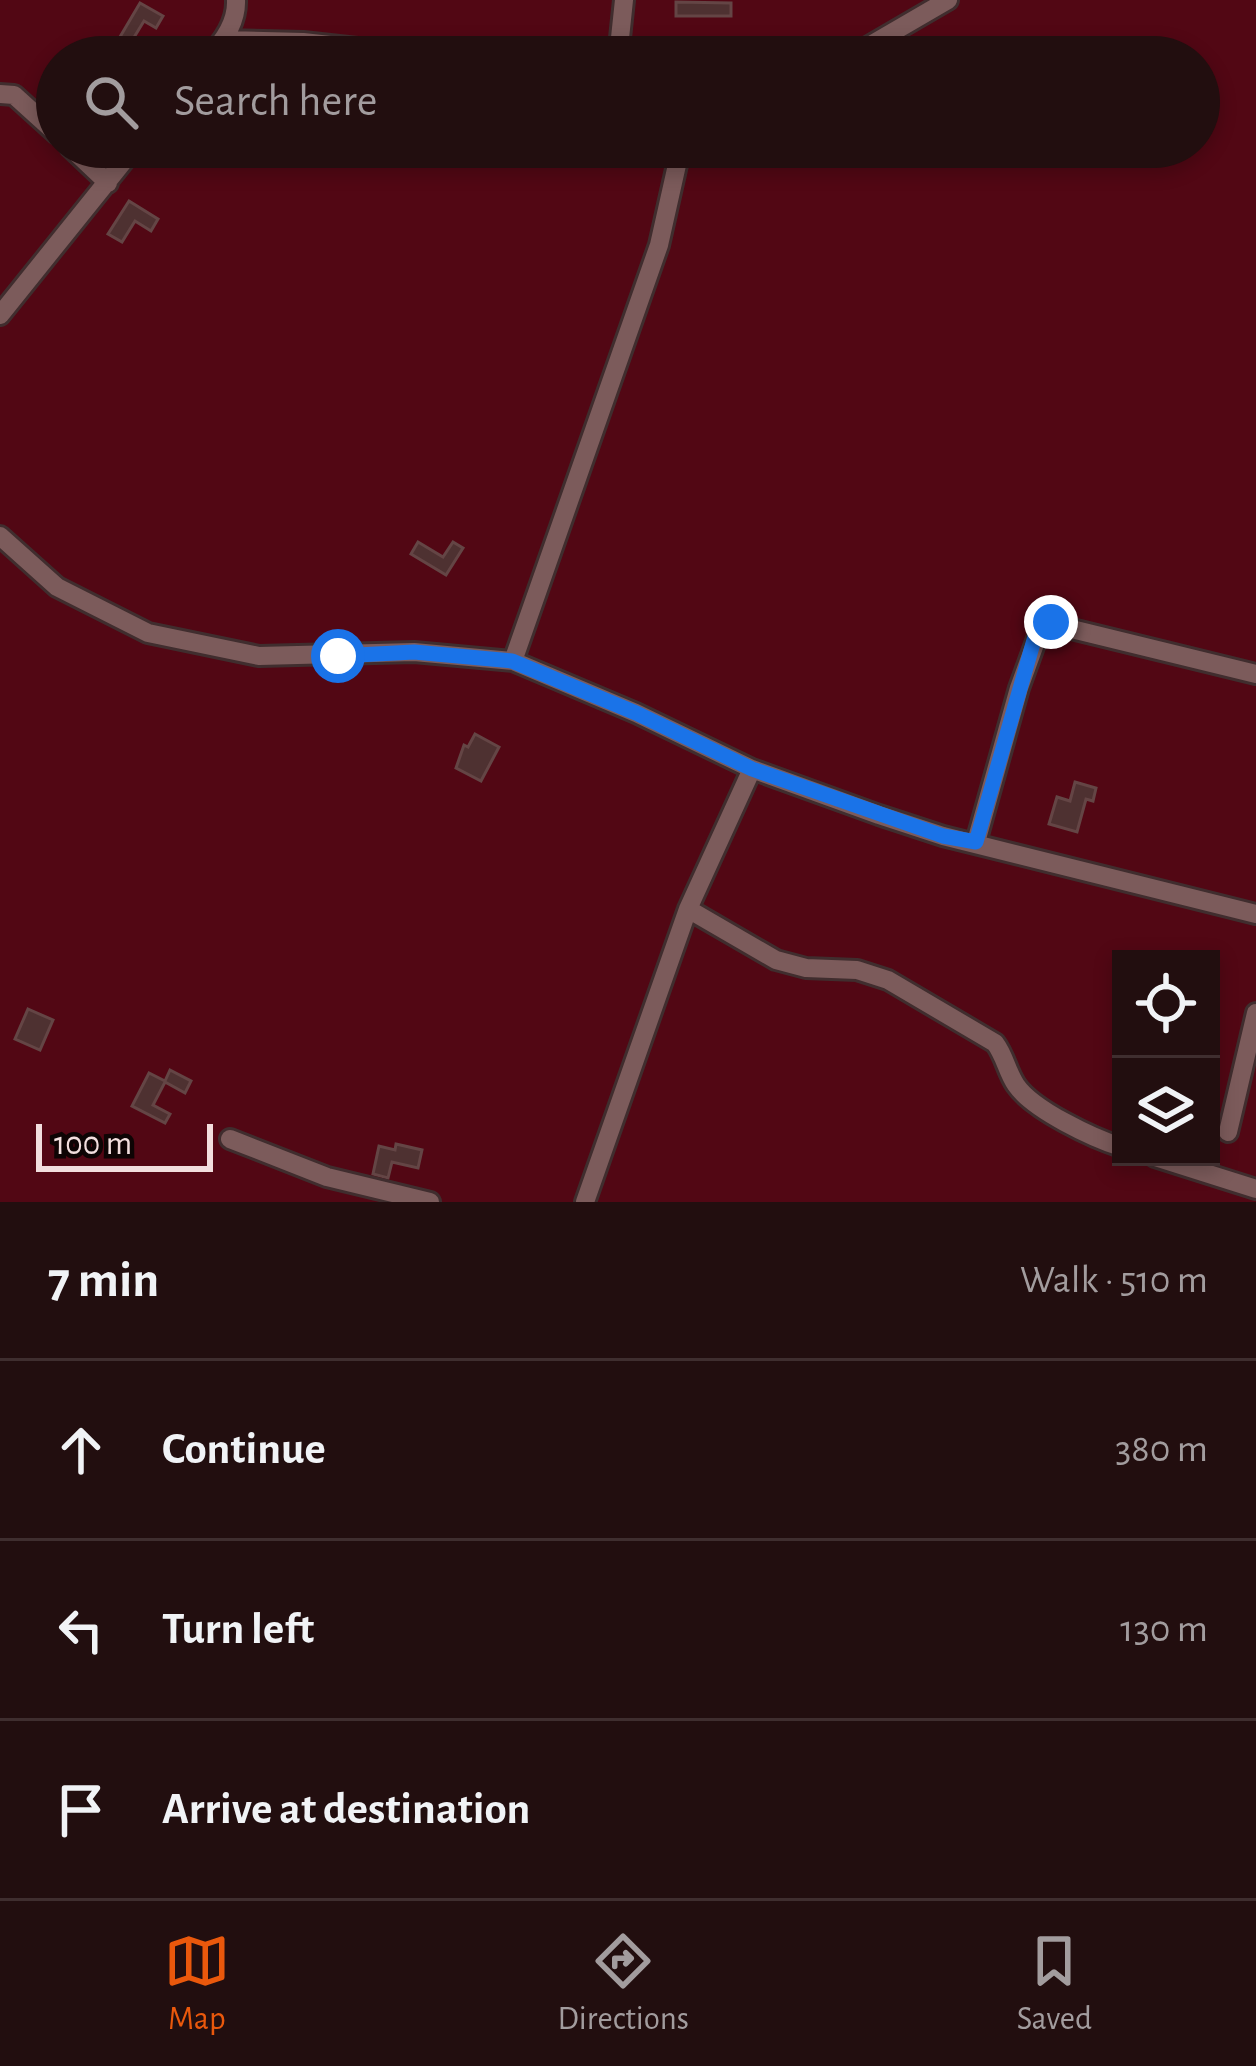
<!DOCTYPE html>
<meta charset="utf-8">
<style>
:root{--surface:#220e0f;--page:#2a1718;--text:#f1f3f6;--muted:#a29c9e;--line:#3f2e2f;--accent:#ea580c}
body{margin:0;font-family:"Alegreya Sans",sans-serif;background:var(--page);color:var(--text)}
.controls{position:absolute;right:36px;bottom:36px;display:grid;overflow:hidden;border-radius:0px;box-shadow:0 6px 18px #0003}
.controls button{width:108px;height:108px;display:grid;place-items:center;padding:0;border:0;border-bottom:3px solid var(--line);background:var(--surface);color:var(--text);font:60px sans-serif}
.scale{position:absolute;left:36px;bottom:30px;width:177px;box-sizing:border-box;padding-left:12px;border:6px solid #f2dede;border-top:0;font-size:33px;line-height:42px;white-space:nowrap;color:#f2dede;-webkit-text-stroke:9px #0e0404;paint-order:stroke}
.stop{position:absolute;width:36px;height:36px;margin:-27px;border:9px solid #1a73e8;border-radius:50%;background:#fff}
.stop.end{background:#1a73e8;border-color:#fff;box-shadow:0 3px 12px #0008}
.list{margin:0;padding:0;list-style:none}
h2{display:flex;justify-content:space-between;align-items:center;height:156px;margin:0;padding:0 48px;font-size:51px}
h2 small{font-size:39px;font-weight:400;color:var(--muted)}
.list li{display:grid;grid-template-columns:78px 1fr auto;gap:36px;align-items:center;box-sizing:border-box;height:180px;padding:0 48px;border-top:3px solid var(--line)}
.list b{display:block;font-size:45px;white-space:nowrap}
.list em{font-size:39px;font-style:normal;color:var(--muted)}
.icon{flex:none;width:66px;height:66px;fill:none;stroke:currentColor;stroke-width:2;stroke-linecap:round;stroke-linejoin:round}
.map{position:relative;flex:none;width:1256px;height:1202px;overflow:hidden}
.search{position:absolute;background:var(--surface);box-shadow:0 6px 18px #0003;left:36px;right:36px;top:36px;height:132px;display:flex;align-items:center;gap:30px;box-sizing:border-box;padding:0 42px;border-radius:66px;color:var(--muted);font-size:45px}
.sheet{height:696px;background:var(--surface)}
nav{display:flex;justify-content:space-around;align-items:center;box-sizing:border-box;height:168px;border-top:3px solid var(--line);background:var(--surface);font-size:33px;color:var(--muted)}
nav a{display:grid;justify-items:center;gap:6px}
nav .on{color:var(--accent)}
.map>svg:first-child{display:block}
</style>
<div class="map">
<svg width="1256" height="1202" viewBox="0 0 1256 1202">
<rect width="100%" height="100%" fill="#2d1314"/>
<!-- green -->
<path fill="#520714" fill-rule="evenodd" d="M0,0H1256V1202H0ZM57,57H1199V147H57ZM1121,959H1211V1157H1121Z"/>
<!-- building -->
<path fill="#4e3131" stroke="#644545" stroke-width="3" d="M676,2L731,3V16H676Z
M140,3L163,16L156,28L144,21L133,39L139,43L134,52L117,42Z
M129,201L158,219L151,231L135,221L122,242L108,234Z
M418,542L443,557L453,542L463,548L446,575L411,554Z
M475,734L499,747L481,781L456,768L464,745L468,747Z
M1075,782L1096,788L1093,801L1086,799L1077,832L1049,824L1057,797L1070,801Z
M28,1009L53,1020L40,1050L15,1039Z
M170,1070L191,1081L185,1093L165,1082L153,1105L170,1114L165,1123L132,1106L149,1073L165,1081Z
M396,1144L422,1150L418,1168L392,1162L388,1178L373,1174L379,1146L395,1150Z"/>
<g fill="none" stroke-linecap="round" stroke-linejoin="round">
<!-- minor casing -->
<g stroke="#402d2e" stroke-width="24">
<path id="minor" d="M224,40L303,42L438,57
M208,57C223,42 237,23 236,0
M618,57L624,0
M850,57L948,0
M0,94L14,95L57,134
M70,147L108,183
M0,315L135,147
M0,536L57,587L148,633L259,656L414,652L513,661L636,713L752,769L879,815L943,836L1256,914
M513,661L659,245L681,147
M976,842L1019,688L1043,622L1256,674
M688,909L776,960L806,968L857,970L888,980L995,1043C1005,1056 1007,1072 1016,1085C1033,1110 1093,1138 1121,1147
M1228,1132L1256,1013
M230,1139L327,1177L430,1202
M1155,1157L1256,1189
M585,1202L688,909L752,769"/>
</g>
<!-- minor -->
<use href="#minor" stroke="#7c5b5b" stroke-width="18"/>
</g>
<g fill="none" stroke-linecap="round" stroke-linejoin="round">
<!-- route -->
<path stroke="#1a73e8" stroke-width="15" d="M338,656L414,652L512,661L636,713L752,769L943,836L976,842L1038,626L1051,622"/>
</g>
</svg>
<div class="controls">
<button><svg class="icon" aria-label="locate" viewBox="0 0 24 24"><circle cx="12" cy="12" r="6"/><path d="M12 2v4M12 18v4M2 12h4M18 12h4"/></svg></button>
<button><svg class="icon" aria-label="layers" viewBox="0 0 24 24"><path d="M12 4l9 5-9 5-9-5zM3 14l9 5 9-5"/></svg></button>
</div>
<div class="scale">100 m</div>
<div class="stop" style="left:338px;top:656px"></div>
<div class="stop end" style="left:1051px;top:622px"></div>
<div class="search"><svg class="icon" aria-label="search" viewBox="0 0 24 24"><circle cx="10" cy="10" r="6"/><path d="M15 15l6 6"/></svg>Search here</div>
</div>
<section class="sheet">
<h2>7 min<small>Walk · 510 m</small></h2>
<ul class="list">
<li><svg class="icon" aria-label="ahead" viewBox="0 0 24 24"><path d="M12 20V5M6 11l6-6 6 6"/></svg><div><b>Continue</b></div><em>380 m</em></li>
<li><svg class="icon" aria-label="left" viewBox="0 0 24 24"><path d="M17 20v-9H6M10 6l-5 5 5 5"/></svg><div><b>Turn left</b></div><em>130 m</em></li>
<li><svg class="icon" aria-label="arrive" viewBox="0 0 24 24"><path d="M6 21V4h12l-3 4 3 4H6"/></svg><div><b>Arrive at destination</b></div></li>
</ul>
</section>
<nav>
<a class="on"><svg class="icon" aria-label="map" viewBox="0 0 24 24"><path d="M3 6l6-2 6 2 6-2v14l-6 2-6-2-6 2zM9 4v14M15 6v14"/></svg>Map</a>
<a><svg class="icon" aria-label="directions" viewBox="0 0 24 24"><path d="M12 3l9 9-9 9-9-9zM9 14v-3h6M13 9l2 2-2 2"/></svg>Directions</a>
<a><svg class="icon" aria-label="saved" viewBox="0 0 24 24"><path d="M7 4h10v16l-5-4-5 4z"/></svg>Saved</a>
</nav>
